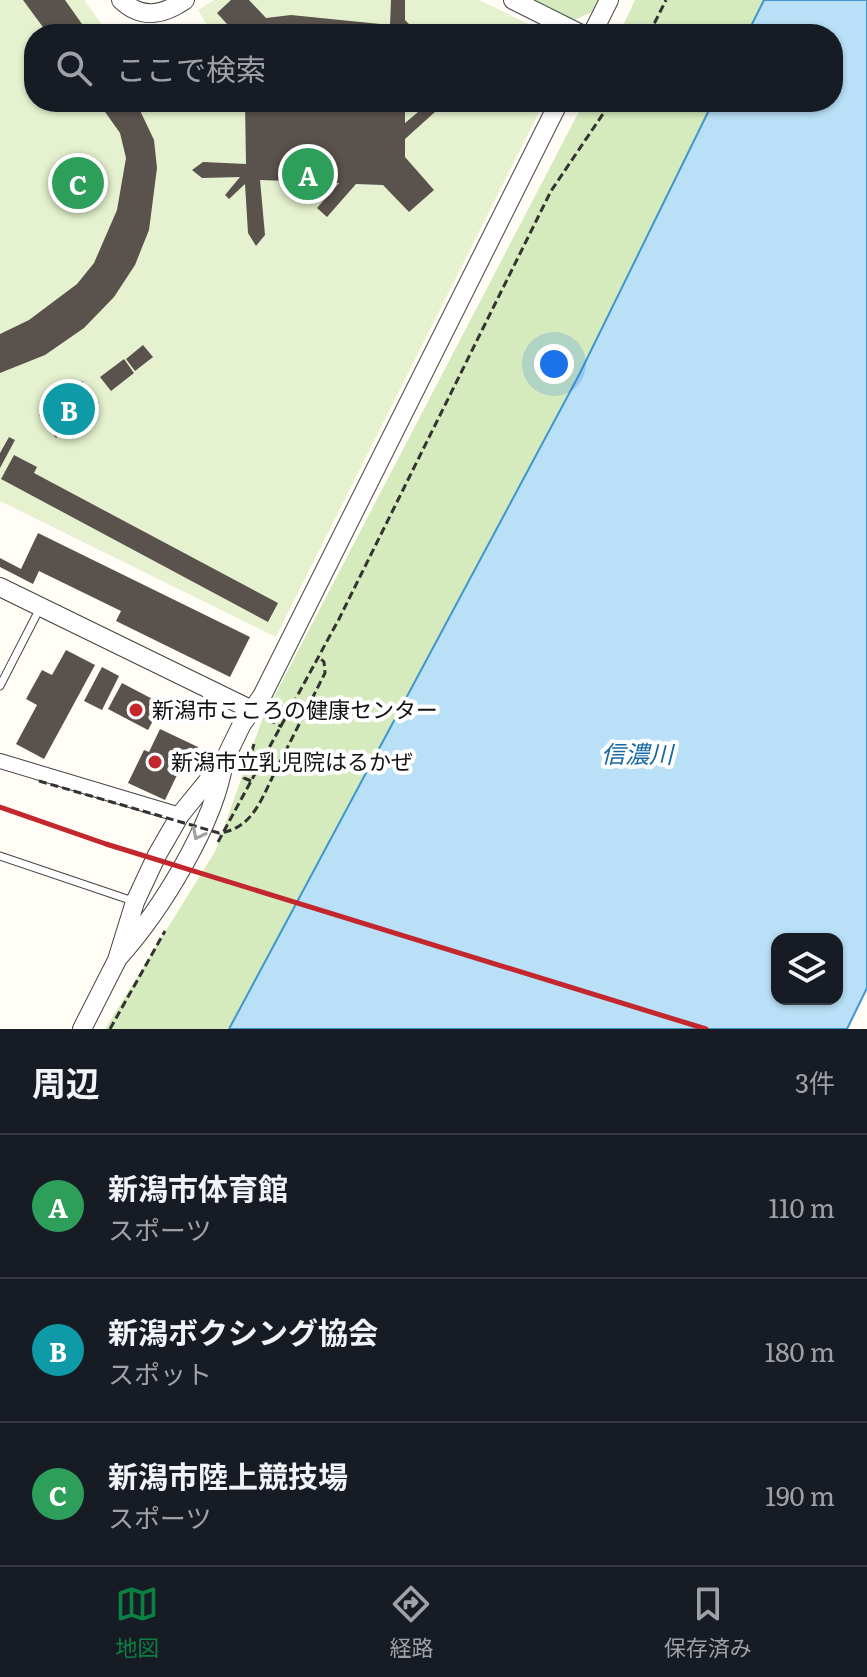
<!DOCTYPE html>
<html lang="ja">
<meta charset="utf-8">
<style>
:root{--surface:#171b24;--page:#242831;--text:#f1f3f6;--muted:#9ea1a6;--line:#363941;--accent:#0b8043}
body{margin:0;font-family:Literata,"Noto Sans JP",serif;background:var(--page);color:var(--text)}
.controls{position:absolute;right:24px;bottom:24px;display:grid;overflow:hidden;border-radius:16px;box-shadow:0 2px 6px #0004}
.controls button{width:72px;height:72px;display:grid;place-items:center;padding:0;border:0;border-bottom:2px solid var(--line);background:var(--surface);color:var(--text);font:40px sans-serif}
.you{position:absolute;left:554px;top:364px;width:28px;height:28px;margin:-20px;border:6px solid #fff;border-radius:50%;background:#1a73e8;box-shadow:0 0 0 12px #1a73e833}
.badge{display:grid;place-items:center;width:52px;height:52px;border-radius:50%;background:var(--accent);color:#fff;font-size:26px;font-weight:700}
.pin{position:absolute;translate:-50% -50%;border:4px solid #fff;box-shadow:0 2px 8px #0006}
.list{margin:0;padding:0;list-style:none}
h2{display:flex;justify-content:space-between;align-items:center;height:104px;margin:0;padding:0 32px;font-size:34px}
h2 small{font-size:26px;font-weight:400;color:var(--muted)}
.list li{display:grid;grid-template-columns:52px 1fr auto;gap:24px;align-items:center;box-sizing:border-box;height:144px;padding:0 32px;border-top:2px solid var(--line)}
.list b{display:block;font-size:30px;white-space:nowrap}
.list p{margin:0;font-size:26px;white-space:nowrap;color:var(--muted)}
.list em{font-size:26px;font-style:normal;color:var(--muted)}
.icon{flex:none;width:44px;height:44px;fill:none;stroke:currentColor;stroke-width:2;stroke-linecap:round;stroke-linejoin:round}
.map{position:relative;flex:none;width:867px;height:1029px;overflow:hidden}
.search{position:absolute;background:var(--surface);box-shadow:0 2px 6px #0004;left:24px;right:24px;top:24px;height:88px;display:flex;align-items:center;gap:20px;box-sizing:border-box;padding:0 28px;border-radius:32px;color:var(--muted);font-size:30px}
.sheet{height:536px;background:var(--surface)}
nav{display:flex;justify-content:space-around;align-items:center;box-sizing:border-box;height:112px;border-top:2px solid var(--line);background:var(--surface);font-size:22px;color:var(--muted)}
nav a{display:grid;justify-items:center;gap:4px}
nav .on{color:var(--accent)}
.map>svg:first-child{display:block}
</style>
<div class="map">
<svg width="867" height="1029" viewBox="0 0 867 1029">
<rect width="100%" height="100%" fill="#fffdf5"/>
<!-- green -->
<path fill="#d5ebbd" d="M533,0H598L592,12L572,21Z
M635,0H764L747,34H619Z
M584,102H713L579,375L229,1029H105L216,850L262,720Z"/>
<!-- pitch -->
<path fill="#e6f2cf" d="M0,0H84L109,34H34V102H544L276,637L0,501Z
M214,0H479L550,34H212L198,10Z"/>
<!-- water -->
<path fill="#b9e0f7" stroke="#3f96cf" stroke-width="2" fill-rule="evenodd" d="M764,0H867V988L847,1029H229L579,375L713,102H833V34H747ZM777,939H837V999H777Z"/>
<!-- building -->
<path fill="#5a524d" d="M23,0H65L89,34H48Z
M231,0H249L266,18L291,15L390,25L391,0H405V20L411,26L457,34H236L217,13Z
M98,102H136L154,140L157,168L149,230L135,265L114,297L84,328L45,355L0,373V334L29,320L77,284L94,263L117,210L126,158L120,133Z
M245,102H405V123L430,102H446L405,139V157L434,190L409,212L383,185L356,184L327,217L317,208L339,183L260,180L265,235L256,246L248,233L245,184L229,199L225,195L240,177L202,178L192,170L203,162L246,164Z
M143,345L153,357L135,371L126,359Z
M124,359L134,373L111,391L100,377Z
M82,381L99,403L56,438L39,415Z
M9,437L15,440L0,468V453Z
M14,455L37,467L34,473L278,603L268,622L1,479Z
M38,533L250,637L230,677L116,621L121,611L39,571L33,584L0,567V558L21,569Z
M66,650L95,665L44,759L16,744L37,705L26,699L42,670L52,675Z
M102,667L119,676L102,710L84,701Z
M122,683L162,704L148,730L108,709Z
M160,729L198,747L186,774L179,771L165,800L128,783L144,750L149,752Z"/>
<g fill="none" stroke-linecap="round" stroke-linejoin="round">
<!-- service casing -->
<g stroke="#444" stroke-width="9">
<path id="service" d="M0,686L40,608
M0,856L133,901"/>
</g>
<!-- minor casing -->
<g stroke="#444" stroke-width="16">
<path id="minor" d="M0,761L180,815"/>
</g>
<!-- tertiary casing -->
<g stroke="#444" stroke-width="20">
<path id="tertiary" d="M121,0C142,20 163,15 185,0
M513,0L581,34
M592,34L609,0
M0,587L252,710
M119,957C161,910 215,823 224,761
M82,1029L117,960L135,902L157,855L180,815L224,761L242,724L262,696L559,102"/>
</g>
<!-- path -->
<path stroke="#333" stroke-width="3" stroke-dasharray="8 4" stroke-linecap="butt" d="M649,34L666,0
M268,719L282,727
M274,774L325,673L324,662L319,657
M251,781L244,778L254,744
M218,842L339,619L551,191L611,102
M110,1029L165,931"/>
<!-- service -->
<use href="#service" stroke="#fff" stroke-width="7"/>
<!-- minor -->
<use href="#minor" stroke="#fff" stroke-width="14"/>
<!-- tertiary -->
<use href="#tertiary" stroke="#fff" stroke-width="18"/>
<!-- rail -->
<path stroke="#c4262e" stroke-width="5" d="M0,807L106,844L706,1029"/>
<!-- path-bridge -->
<path stroke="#333" stroke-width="3" stroke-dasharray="8 4" stroke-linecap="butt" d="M39,781L219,833C252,829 261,800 274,774"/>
</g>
<!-- one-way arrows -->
<defs><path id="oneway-chevron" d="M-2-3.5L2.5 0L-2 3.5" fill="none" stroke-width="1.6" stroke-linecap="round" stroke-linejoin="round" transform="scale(2)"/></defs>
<use stroke="#a0a0a0" href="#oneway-chevron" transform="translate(198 834) rotate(117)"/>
<!-- markers -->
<g fill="#c4262e" stroke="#fff" stroke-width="3">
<circle cx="136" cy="710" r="8"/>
<circle cx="155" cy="762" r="8"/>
</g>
<g text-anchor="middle" stroke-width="8" stroke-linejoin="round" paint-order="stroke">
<!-- poi labels -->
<g font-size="22" fill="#111" stroke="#fff" text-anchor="start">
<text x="152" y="718">新潟市こころの健康センター</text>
<text x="171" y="770">新潟市立乳児院はるかぜ</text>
</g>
<!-- water labels -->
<g font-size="24" font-style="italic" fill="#1768a6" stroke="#fff">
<text x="637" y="763">信濃川</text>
</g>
</g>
</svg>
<div class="controls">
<button><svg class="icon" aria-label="layers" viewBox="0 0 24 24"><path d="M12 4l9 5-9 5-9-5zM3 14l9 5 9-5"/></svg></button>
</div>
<div class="you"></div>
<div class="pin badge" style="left:308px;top:174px;background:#2e9e5b">A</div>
<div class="pin badge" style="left:69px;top:409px;background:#0f9aa8">B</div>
<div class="pin badge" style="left:78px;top:183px;background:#2e9e5b">C</div>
<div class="search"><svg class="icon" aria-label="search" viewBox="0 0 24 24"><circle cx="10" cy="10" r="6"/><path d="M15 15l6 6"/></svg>ここで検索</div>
</div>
<section class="sheet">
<h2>周辺<small>3件</small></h2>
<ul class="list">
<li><span class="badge" style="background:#2e9e5b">A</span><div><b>新潟市体育館</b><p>スポーツ</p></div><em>110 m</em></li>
<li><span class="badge" style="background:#0f9aa8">B</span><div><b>新潟ボクシング協会</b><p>スポット</p></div><em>180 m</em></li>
<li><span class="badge" style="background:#2e9e5b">C</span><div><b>新潟市陸上競技場</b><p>スポーツ</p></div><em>190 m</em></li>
</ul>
</section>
<nav>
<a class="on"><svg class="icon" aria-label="map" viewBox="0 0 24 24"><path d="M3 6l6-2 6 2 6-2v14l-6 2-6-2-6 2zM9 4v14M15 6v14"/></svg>地図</a>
<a><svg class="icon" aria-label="directions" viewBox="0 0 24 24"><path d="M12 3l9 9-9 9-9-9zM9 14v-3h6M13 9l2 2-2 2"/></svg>経路</a>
<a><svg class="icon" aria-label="saved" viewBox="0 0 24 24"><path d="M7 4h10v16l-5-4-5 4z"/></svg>保存済み</a>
</nav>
